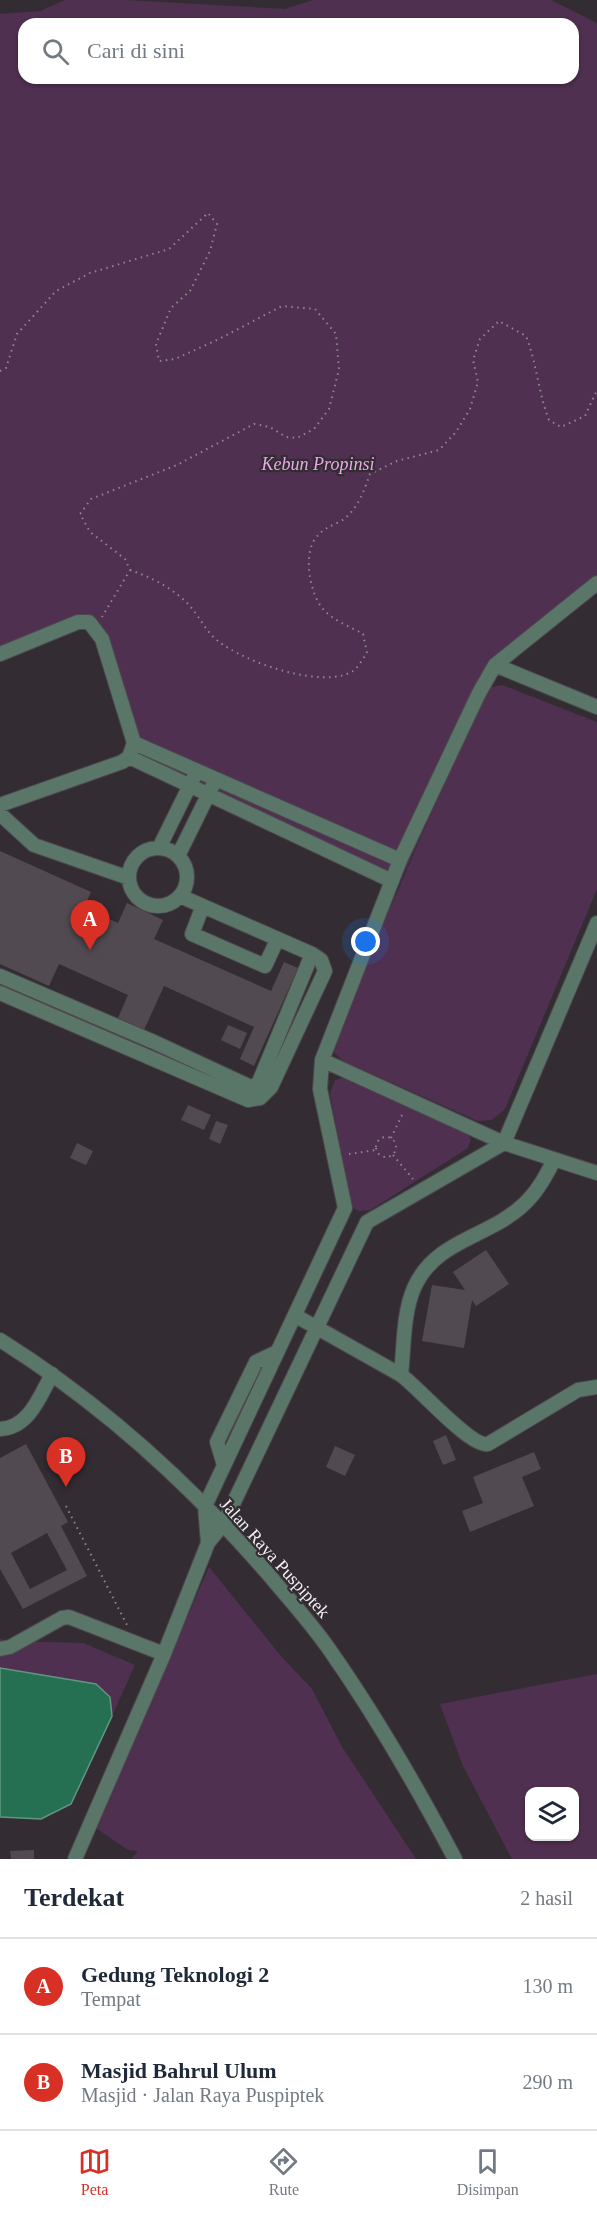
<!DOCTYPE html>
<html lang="id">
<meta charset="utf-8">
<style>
:root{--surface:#fff;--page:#f2f2f3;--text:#1f2937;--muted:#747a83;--line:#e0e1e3;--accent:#d93025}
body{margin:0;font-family:"Times New Roman",serif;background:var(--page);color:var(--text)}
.controls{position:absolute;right:18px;bottom:18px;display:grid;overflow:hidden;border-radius:12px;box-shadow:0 2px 4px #0004}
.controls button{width:54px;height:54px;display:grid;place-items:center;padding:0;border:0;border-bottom:2px solid var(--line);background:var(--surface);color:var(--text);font:30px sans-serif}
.you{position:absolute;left:366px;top:942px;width:21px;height:21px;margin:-15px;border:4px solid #fff;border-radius:50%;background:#1a73e8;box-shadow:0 0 0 9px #1a73e833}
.badge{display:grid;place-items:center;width:39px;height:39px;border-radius:50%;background:var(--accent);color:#fff;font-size:20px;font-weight:700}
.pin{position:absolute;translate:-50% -50px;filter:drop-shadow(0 2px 3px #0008)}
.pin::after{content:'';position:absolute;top:32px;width:21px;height:18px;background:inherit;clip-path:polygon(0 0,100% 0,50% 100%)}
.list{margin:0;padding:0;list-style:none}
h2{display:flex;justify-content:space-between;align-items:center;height:78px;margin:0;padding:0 24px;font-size:26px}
h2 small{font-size:20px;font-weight:400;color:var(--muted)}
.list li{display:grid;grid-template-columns:39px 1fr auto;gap:18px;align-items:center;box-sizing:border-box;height:96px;padding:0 24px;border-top:2px solid var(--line)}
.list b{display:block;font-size:22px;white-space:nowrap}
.list p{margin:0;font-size:20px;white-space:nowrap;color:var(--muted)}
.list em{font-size:20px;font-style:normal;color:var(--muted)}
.icon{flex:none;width:33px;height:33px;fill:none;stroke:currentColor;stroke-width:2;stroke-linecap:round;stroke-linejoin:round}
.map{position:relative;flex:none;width:597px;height:1859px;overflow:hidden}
.search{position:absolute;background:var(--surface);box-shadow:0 2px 4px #0004;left:18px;right:18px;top:18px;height:66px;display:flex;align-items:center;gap:15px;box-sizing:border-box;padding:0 21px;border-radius:18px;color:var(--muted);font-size:22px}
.sheet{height:270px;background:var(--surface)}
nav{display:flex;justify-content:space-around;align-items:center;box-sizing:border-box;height:84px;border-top:2px solid var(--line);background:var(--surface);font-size:16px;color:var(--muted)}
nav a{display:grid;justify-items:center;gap:3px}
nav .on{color:var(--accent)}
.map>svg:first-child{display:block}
</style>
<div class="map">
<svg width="597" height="1859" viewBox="0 0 597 1859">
<rect width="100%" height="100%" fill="#332d33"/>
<!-- green -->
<path fill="#503050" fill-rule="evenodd" d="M65,0H125L285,9L313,0H551L597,23V589L500,672L484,693L491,687L502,685L597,722V889L505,1109L492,1120L478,1121L343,1061L334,1052L333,1040L440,793L401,880L129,756L99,633L88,624L0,657V14L40,11ZM24,24H573V78H24Z
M342,1078L467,1133L471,1139L468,1148L370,1210L358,1211L351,1206L349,1198L330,1093L335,1080Z
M209,1567L280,1655L312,1689L342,1747L416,1859H131L138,1851L128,1850L90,1824L154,1694Z
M0,1639L8,1641L83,1643L135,1665L112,1716L110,1697L96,1684L0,1668Z
M597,1674V1859H512L463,1766L440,1704ZM530,1792H574V1836H530Z"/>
<!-- water -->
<path fill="#257052" stroke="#629682" stroke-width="1.5" d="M0,1668L96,1684L110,1697L112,1716L71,1804L41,1819L0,1817Z"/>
<!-- building -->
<path fill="#514b51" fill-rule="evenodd" d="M0,851L91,892L84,908L118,923L127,903L163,920L154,939L271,991L284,962L298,968L254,1066L240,1059L254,1027L164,986L144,1030L118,1018L128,995L59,964L49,986L0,964Z
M228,1025L247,1033L240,1049L221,1040Z
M188,1105L211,1115L204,1130L181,1120Z
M216,1121L228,1125L220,1144L209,1139Z
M77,1143L93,1151L86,1165L70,1158Z
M486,1250L509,1284L476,1306L472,1300L464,1348L422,1341L432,1285L465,1290L453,1272Z
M446,1435L456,1460L443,1465L433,1441Z
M26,1444L68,1522L61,1526L87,1576L23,1609L0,1569V1458ZM47,1533L67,1570L30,1589L11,1553Z
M335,1446L355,1455L345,1476L326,1467Z
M534,1452L541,1469L522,1477L534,1506L470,1532L462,1511L483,1503L473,1477Z
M34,1850V1859H11L10,1851Z"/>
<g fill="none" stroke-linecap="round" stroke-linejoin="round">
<!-- minor casing -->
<g stroke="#4e484e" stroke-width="16">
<path id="minor" d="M0,654L78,622H89L102,639L134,743L129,757L122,762L0,805
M495,665L597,707
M134,743L400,860
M129,757L392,881
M0,814L34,845L129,878
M159,848L194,777
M129 877a29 29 0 1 1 58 0a29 29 0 1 1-58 0Z
M178,856L213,785
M202,908L192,934L265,966L277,940
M0,976L154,1042L253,1088L259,1082L312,954
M0,993L248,1100L260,1098L271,1087L325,971L321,960L312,954L180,896
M322,1060L504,1143L597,1173
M296,1316L401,1375C419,1388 471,1448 488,1444L578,1390L597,1387
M0,1340C101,1403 191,1485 269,1575C289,1599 311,1623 329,1649C376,1716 417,1787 455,1859
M401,1375C404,1347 403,1313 414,1288C435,1240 487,1238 522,1206C537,1193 545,1177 554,1160
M0,1429C29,1428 40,1396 52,1374
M224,1465L217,1442L256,1362L277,1352
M208,1543L205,1506L345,1208L320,1089L322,1060L400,860L479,693L495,665L597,583
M0,1649L10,1647L62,1618L69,1617L164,1654
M75,1859L164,1654L208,1543L224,1523L367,1222L504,1143L597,923"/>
</g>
<!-- path -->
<path stroke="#8e898d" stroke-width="2" stroke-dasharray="1.5 4.5" stroke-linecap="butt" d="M0,371L6,368L17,334L56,291L90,273L169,249L208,213L217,224L210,251L190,291L171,308L156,344L159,361L175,359L219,339L282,306L315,309L336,334L339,369L329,409L314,429L297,438L286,437L270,427L254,424L177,465L91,499L80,514L90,532L125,559L130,570L102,617
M130,570C151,577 174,589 189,605C200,617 206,632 218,641C244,662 323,690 353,671C358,668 363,658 367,653L363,634C351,627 332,620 323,609C310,594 303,556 315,539C322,529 331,526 341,521C357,511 364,491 370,474L397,461L439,450L456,432L470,409L478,382L473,360L480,339L499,321L526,336C537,364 538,392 549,420L561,427L585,416L597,390
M376 1147a10 10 0 1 1 20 0a10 10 0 1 1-20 0Z
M391,1138L403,1113
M349,1154L376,1150
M393,1155L413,1179
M66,1506L127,1625"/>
<!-- minor -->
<use href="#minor" stroke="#5a7668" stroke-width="14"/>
</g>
<g text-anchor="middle" stroke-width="4.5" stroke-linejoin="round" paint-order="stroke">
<!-- park labels -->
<g font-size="18" font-style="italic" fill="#eaa6e9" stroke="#332d33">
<text x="318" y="470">Kebun Propinsi</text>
</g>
<!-- street labels -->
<g font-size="18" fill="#f2eef1" stroke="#332d33">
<text transform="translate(275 1558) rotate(48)" y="6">Jalan Raya Puspiptek</text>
</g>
</g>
</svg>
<div class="controls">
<button><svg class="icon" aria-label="layers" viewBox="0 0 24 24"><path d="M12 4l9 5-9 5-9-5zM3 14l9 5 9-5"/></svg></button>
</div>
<div class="you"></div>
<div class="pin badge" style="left:90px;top:950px">A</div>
<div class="pin badge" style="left:66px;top:1487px">B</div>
<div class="search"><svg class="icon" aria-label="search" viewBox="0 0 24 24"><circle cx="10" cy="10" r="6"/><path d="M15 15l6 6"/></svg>Cari di sini</div>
</div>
<section class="sheet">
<h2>Terdekat<small>2 hasil</small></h2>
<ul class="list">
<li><span class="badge">A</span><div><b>Gedung Teknologi 2</b><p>Tempat</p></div><em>130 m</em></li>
<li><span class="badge">B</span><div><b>Masjid Bahrul Ulum</b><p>Masjid · Jalan Raya Puspiptek</p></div><em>290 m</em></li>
</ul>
</section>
<nav>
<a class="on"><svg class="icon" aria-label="map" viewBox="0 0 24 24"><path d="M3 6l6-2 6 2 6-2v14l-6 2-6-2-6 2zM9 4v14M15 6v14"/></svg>Peta</a>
<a><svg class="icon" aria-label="directions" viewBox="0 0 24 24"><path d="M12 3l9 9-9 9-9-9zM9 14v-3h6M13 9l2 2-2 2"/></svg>Rute</a>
<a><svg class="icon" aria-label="saved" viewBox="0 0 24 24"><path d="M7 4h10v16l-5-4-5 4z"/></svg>Disimpan</a>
</nav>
